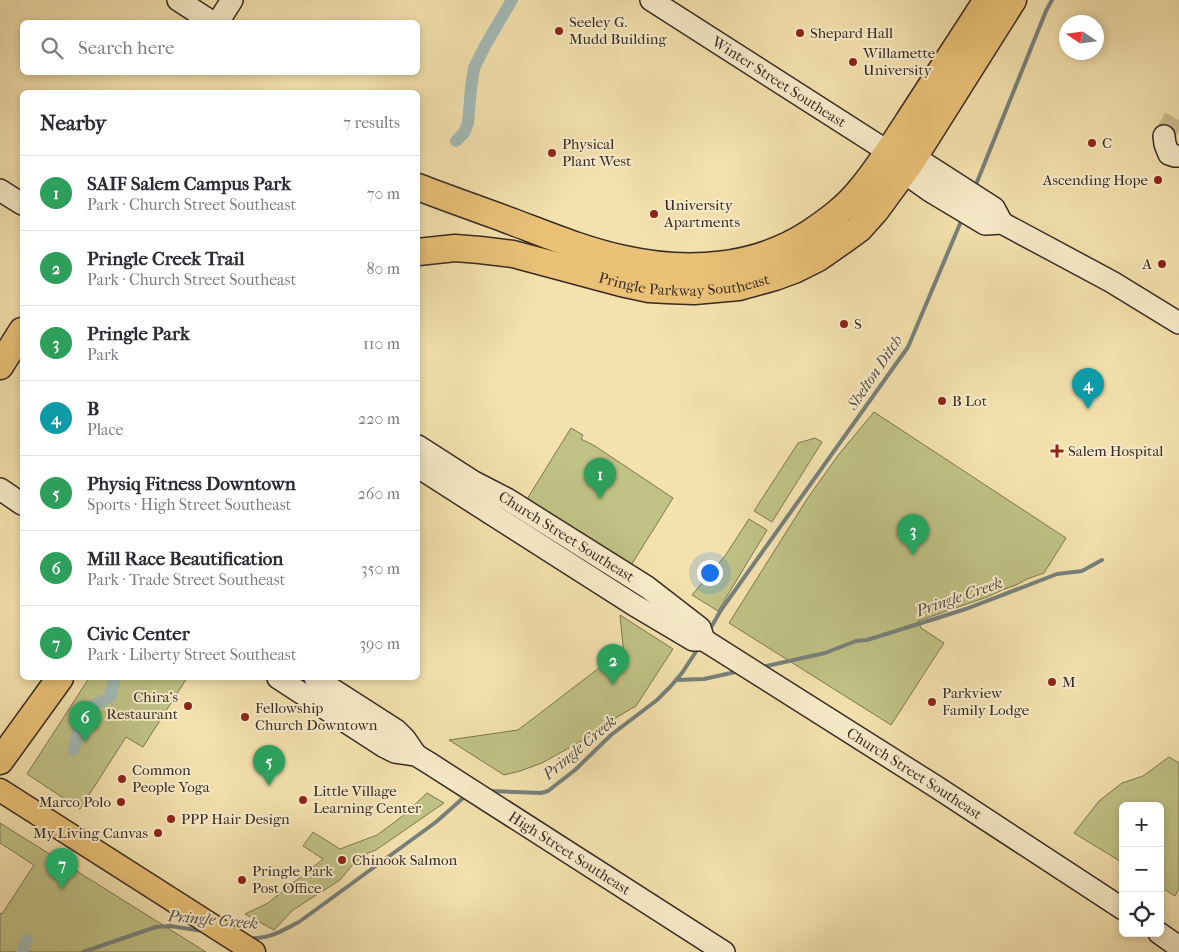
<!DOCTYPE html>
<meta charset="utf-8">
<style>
:root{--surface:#fff;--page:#f7f7f7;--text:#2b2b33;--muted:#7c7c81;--line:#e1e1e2;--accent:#8f2418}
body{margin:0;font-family:"IM FELL French Canon",serif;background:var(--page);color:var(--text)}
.controls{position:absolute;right:15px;bottom:15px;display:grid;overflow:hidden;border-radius:8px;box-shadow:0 2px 8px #0003}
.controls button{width:45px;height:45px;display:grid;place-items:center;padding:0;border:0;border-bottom:1px solid var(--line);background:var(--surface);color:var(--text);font:25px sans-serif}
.compass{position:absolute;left:1059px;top:15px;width:45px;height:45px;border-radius:50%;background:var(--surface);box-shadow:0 2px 8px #0003;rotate:283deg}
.you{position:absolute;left:709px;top:572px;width:18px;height:18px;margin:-12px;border:4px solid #fff;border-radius:50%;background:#1a73e8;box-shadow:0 0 0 8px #1a73e833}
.badge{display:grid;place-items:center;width:32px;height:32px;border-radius:50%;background:var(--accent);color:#fff;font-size:16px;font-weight:700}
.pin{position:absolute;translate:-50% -41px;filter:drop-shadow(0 1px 2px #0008)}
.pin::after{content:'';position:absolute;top:26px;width:18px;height:15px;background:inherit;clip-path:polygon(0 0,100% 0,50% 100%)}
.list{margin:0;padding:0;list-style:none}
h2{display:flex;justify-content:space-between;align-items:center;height:65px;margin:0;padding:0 20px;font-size:21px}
h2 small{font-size:16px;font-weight:400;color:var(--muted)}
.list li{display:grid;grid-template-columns:32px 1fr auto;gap:15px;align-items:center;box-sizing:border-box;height:75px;padding:0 20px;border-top:1px solid var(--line)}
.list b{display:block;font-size:19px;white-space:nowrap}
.list p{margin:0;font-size:16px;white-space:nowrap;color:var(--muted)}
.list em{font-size:16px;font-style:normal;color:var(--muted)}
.icon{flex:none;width:28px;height:28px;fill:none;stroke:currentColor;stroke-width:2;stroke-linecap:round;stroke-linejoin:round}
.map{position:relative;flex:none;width:1179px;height:952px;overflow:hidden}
.search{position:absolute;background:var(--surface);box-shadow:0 2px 8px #0003;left:20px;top:20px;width:400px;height:55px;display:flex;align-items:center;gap:12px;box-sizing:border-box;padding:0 18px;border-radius:8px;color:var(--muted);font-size:19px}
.panel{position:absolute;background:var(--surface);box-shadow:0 2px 8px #0003;left:20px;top:90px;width:400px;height:590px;border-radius:8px}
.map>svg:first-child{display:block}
</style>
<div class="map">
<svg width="1179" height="952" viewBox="0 0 1179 952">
<rect width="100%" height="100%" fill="#f4e2ae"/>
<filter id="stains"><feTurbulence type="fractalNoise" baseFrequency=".004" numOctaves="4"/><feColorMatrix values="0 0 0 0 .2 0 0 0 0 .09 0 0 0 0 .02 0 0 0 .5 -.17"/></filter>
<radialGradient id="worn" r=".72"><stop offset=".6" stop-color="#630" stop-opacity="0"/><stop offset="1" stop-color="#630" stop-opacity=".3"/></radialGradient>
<!-- park -->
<path fill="#c0c286" stroke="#7c7655" d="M874,412L1066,538L1044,573L1027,579L1016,585L1002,590L987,597L918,621L921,628L944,643L891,725L729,623L807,499L839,454Z
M571,428L583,435L581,439L595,446L673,498L630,567L524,504Z
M815,438L822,442L772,522L754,511L798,443Z
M749,519L767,530L718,611L692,595L725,556Z
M620,615L673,649L636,706L617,717L610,725L542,763L520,771L504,775L449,740L518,730L603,665L624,656Z
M89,678H187L143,747L126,737L80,809L27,774Z
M1169,757L1179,763V889L1175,896L1160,887V806H1123V863L1074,833L1099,801L1122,783L1143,776Z
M427,793L444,803L376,850L368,853L354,863L340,880L293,910L274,930L245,914L268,903L323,859L303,846L313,832L340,849L377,835L404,815Z
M0,823L206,952H0V913L2,914L34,865L0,843Z"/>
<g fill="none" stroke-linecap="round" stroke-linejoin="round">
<!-- stream -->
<path stroke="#77817c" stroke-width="4" d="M975,187L1046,11L1052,0
M709,631L721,610L908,347L962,219
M762,667L825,653L856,641L867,640L966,609L1057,574L1082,571L1102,560
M676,680L704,679L740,671
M490,791L541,793L548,791L575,770L611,735L657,700L670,687L682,673L699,647
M250,938C268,940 283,930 299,922L436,822L462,799L466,796
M83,952L156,927L170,926L203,931"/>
<!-- canal -->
<path stroke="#a2bab6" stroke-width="12" d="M456,141L464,133L468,123L471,88L474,68L486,44L512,0
M74,750L82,715L86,709L110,697L114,682L113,678
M22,952L27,940"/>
<!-- secondary-tunnel -->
<path stroke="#cebd92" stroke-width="21" stroke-dasharray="21 11" stroke-linecap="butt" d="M1164,136L1179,110"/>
<!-- secondary casing -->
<g stroke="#372b24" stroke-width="24">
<g id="secondary">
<path d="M178,0L212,22"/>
<path id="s1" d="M651,0L909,165L924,163L994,208L1002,223"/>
<path d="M218,22L232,0"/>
<path d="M1164,136L1165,144L1169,154L1175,156H1179"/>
<path d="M909,165L913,179L930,191L985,224L1002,223L1112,282L1179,323"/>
<path d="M0,190L22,204"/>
<path id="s2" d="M418,446L474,482L507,499L647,587L700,628L704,640"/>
<path id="s3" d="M418,467L634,605L693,640H704L935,786L1123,909"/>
<path d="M0,489L22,504"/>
<path id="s4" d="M278,678L383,746L395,752L416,755L429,763L724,952"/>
<path d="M315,678L396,730L405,739L416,755"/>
<path d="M1159,933L1176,945"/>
</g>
</g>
<!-- primary casing -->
<g stroke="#372b24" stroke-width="25">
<path id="primary" d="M0,790L254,952"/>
</g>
<!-- highway casing -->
<g stroke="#372b24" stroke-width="29">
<g id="highway">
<path d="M418,187C449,199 481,210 513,222C550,236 586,251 624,259C687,273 755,269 810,233C829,220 847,207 861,189C881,165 898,137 915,111C939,74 963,37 987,0"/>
<path id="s5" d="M418,252L455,248L480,250L513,254L621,283L649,289L667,290L694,291L739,287L775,277L794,270L818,258L841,242L859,229L876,210L909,165L1013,0"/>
<path d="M0,366L22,331"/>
<path d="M0,761L60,678"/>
</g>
</g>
<!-- secondary -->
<use href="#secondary" stroke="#f8ecca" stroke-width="21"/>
<!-- primary -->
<use href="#primary" stroke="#eac177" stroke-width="22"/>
<!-- highway -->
<use href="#highway" stroke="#eac177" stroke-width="26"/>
</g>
<!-- markers -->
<g fill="#8f2418" stroke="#f8ecca" stroke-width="2">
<circle cx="559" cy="31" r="5"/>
<circle cx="800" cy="33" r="5"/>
<circle cx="853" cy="62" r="5"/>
<circle cx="1092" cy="143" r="5"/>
<circle cx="552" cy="153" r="5"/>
<circle cx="1158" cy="180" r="5"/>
<circle cx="654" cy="214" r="5"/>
<circle cx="1162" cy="264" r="5"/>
<circle cx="844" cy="324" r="5"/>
<circle cx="942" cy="401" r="5"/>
<path d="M1054.5 443.5h5v5h5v5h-5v5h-5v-5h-5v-5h5z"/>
<circle cx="1052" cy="682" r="5"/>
<circle cx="932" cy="702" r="5"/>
<circle cx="188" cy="706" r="5"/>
<circle cx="245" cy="717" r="5"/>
<circle cx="122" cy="779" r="5"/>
<circle cx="303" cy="800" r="5"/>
<circle cx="121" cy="802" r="5"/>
<circle cx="171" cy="819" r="5"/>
<circle cx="158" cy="833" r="5"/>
<circle cx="342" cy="860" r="5"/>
<circle cx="242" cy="880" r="5"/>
</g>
<g text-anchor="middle" stroke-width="4" stroke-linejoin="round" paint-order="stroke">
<!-- poi labels -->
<g font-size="15" fill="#372b24" stroke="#f8ecca" text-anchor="start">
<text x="569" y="27">Seeley G.<tspan x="569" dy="17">Mudd Building</tspan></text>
<text x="810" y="38">Shepard Hall</text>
<text x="863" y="58">Willamette<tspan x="863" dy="17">University</tspan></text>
<text x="1102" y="148">C</text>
<text x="562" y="149">Physical<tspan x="562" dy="17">Plant West</tspan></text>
<text x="1148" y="185" text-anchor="end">Ascending Hope</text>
<text x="664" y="210">University<tspan x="664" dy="17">Apartments</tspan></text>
<text x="1152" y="269" text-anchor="end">A</text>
<text x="854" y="329">S</text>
<text x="952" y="406">B Lot</text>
<text x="1068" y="456">Salem Hospital</text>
<text x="1062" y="687">M</text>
<text x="942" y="698">Parkview<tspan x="942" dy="17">Family Lodge</tspan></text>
<text x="178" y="702" text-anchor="end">Chira's<tspan x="178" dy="17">Restaurant</tspan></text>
<text x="255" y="713">Fellowship<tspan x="255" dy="17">Church Downtown</tspan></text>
<text x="132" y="775">Common<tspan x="132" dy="17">People Yoga</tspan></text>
<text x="313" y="796">Little Village<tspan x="313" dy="17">Learning Center</tspan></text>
<text x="111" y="807" text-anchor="end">Marco Polo</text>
<text x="181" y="824">PPP Hair Design</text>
<text x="148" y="838" text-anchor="end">My Living Canvas</text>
<text x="352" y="865">Chinook Salmon</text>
<text x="252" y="876">Pringle Park<tspan x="252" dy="17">Post Office</tspan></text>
</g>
<!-- street labels -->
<g font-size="15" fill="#372b24" stroke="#f8ecca">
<text dy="5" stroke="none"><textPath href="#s1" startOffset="152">Winter Street Southeast</textPath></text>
<text dy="5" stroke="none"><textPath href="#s5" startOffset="271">Pringle Parkway Southeast</textPath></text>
<text dy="5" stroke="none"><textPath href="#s2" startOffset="174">Church Street Southeast</textPath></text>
<text dy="5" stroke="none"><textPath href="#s3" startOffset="585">Church Street Southeast</textPath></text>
<text dy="5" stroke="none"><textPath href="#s4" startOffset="342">High Street Southeast</textPath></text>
</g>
<!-- water labels -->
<g font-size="16" font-style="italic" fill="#524f48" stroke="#f8ecca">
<text transform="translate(874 372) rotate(-56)" y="6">Shelton Ditch</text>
<text transform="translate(959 596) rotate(-19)" y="6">Pringle Creek</text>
<text transform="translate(579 747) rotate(-40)" y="6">Pringle Creek</text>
<text transform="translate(213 919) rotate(5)" y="6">Pringle Creek</text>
</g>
</g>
<rect width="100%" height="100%" filter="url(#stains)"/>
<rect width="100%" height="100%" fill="url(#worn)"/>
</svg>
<div class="controls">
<button>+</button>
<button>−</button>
<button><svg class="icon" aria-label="locate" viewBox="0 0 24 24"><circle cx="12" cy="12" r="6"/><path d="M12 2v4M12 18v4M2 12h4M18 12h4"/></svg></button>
</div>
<svg class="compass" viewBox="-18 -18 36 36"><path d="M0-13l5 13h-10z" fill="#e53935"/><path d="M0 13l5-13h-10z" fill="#7c7c81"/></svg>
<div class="you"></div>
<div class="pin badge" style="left:600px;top:499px;background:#2e9e5b">1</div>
<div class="pin badge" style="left:613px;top:685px;background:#2e9e5b">2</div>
<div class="pin badge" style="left:913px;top:555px;background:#2e9e5b">3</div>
<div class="pin badge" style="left:1088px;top:409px;background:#0f9aa8">4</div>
<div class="pin badge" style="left:269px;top:786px;background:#2e9e5b">5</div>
<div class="pin badge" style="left:85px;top:742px;background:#2e9e5b">6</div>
<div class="pin badge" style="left:62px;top:889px;background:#2e9e5b">7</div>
<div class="search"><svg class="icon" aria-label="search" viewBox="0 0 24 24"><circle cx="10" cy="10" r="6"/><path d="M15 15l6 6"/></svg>Search here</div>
<section class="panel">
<h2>Nearby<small>7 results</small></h2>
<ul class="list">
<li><span class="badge" style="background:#2e9e5b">1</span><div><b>SAIF Salem Campus Park</b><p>Park · Church Street Southeast</p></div><em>70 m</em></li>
<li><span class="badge" style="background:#2e9e5b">2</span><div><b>Pringle Creek Trail</b><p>Park · Church Street Southeast</p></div><em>80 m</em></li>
<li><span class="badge" style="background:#2e9e5b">3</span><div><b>Pringle Park</b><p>Park</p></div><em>110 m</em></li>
<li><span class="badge" style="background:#0f9aa8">4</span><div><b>B</b><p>Place</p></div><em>220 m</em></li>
<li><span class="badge" style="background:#2e9e5b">5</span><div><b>Physiq Fitness Downtown</b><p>Sports · High Street Southeast</p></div><em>260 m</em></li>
<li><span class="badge" style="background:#2e9e5b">6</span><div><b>Mill Race Beautification</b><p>Park · Trade Street Southeast</p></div><em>350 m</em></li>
<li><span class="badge" style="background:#2e9e5b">7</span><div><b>Civic Center</b><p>Park · Liberty Street Southeast</p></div><em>390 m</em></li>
</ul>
</section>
</div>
